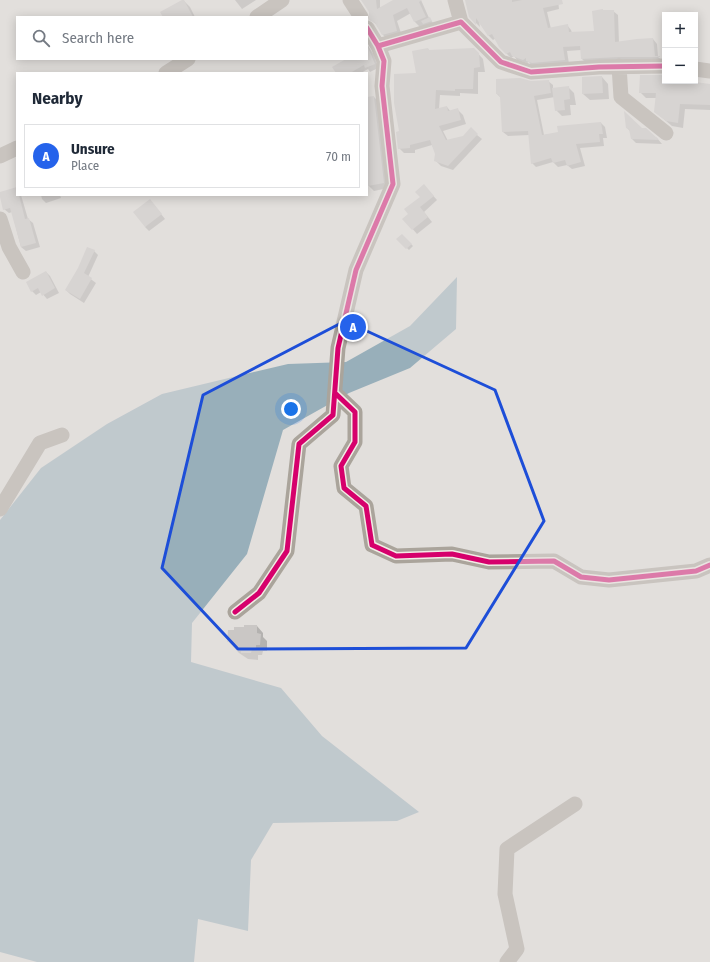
<!DOCTYPE html>
<meta charset="utf-8">
<style>
:root{--surface:#fff;--page:#f2f2f3;--text:#1f2937;--muted:#747a83;--line:#e0e1e3;--accent:#2563eb}
body{margin:0;font-family:"Fira Sans Condensed",sans-serif;background:var(--page);color:var(--text)}
.controls{position:absolute;right:12px;top:12px;display:grid;overflow:hidden;border-radius:0px;box-shadow:0 2px 10px #0003}
.controls button{width:36px;height:36px;display:grid;place-items:center;padding:0;border:0;border-bottom:1px solid var(--line);background:var(--surface);color:var(--text);font:20px sans-serif}
.you{position:absolute;left:291px;top:409px;width:14px;height:14px;margin:-10px;border:3px solid #fff;border-radius:50%;background:#1a73e8;box-shadow:0 0 0 6px #1a73e833}
.badge{display:grid;place-items:center;width:26px;height:26px;border-radius:50%;background:var(--accent);color:#fff;font-size:13px;font-weight:700}
.pin{position:absolute;translate:-50% -50%;border:2px solid #fff;box-shadow:0 1px 4px #0006}
.list{margin:0;padding:0;list-style:none}
h2{display:flex;justify-content:space-between;align-items:center;height:52px;margin:0;padding:0 16px;font-size:17px}
h2 small{font-size:13px;font-weight:400;color:var(--muted)}
.list li{display:grid;grid-template-columns:26px 1fr auto;gap:12px;align-items:center;box-sizing:border-box;height:64px;margin:0 8px 8px;padding:0 8px;border:1px solid var(--line);border-radius:0px}
.list b{display:block;font-size:15px;white-space:nowrap}
.list p{margin:0;font-size:13px;white-space:nowrap;color:var(--muted)}
.list em{font-size:13px;font-style:normal;color:var(--muted)}
.icon{flex:none;width:22px;height:22px;fill:none;stroke:currentColor;stroke-width:2;stroke-linecap:round;stroke-linejoin:round}
.map{position:relative;flex:none;width:710px;height:962px;overflow:hidden}
.search{position:absolute;background:var(--surface);box-shadow:0 2px 10px #0003;left:16px;top:16px;width:352px;height:44px;display:flex;align-items:center;gap:10px;box-sizing:border-box;padding:0 14px;border-radius:0px;color:var(--muted);font-size:15px}
.panel{position:absolute;background:var(--surface);box-shadow:0 2px 10px #0003;left:16px;top:72px;width:352px;height:124px;border-radius:0px}
.map>svg:first-child{display:block}
</style>
<div class="map">
<svg width="710" height="962" viewBox="0 0 710 962">
<rect width="100%" height="100%" fill="#e2dfdc"/>
<!-- water -->
<path fill="#98afba" d="M457,277L456,329L410,368L349,393L283,430L247,554L192,623L191,662L281,688L322,736L419,812L397,821L273,823L251,860L248,931L198,919L194,962H37L0,952V520L41,468L107,424L162,394L288,364L346,362L410,326Z"/>
<!-- shadow -->
<path fill="#0003" d="M183,0L190,7L195,17H164Z
M235,0H256L242,9Z
M363,0H380V8L395,0H421L429,18L433,23L420,27L415,22L411,13L397,21L402,36L388,40L383,35L377,25L370,19V12Z
M468,0H558L559,9L547,12L551,29L567,25L571,30L572,33L595,32L604,11H613L618,15L619,43L653,39L657,44L658,57L663,61L586,63L582,59L581,50L567,51L569,64L531,65L529,62L527,63L517,60L514,56L511,58L500,47L496,38L493,40L489,36L479,22L480,27L470,17Z
M663,29H665V37Z
M367,44L374,55L378,68L370,72L368,69L361,73H337L347,59H367Z
M428,49L430,51L474,49L483,59L485,72H478V94L460,93V96L440,95L439,109L447,107L451,112L458,110L463,115L466,124L443,131L448,141L477,135L482,139L453,170L441,166L435,160L436,154L432,145L415,150V153H404L399,148L400,132L417,74Z
M602,77L608,84L609,99L590,100L583,94Z
M665,77V81H688L710,85V110L685,109L683,128L672,126L659,115L657,98H646L640,92Z
M548,81L553,85V89L568,87L574,93L576,105H570L571,115L562,116L556,110L555,97L537,100L544,135L560,133L559,127L601,123L605,127L607,138H603L604,146L580,148L585,166L572,169L567,165L558,167L553,162L536,167L532,163L529,135L508,136L503,132L501,98L497,94L532,82Z
M374,97L379,102L388,188L374,191L369,186L367,173V98Z
M627,128L641,129L657,138L662,144L636,143L632,139L631,132Z
M17,189V195H21L28,219L33,223L40,247L26,251L21,247L12,212L9,213L4,209Z
M428,190L437,200L424,212L432,222L417,234L404,219L410,214L421,197Z
M41,195H60L61,198L46,203L42,199Z
M154,205L165,219L149,231L145,227Z
M402,235L413,246L409,250L398,239Z
M94,251L98,255L88,277L96,283L84,303L70,294L66,290Z
M46,272L50,276L59,293L47,299L41,292L36,295L32,291Z
M355,319L356,320L360,334H354L352,332Z
M257,626L263,633V637L267,641V651H263L262,655H258V660L248,659L239,653L228,641L235,631Z"/>
<!-- building -->
<path fill="#cac7c5" d="M182,0H184L193,17H163L160,12Z
M361,0H376L377,9L393,0H422L419,2L426,17L414,22L407,8L393,15L397,31L382,35L375,23L369,20V12Z
M465,0H512V2L522,0H562L563,4L543,8L548,28L568,24L569,32L594,31L592,11L603,9V10H614L615,42L637,39L653,38L655,56H660V57H619L581,59L580,46L563,47L565,60L532,63L526,61V58L523,60L512,56L510,52L506,54L499,47L492,34L488,36L476,18V25L469,17Z
M430,17L432,21L423,24L421,21Z
M367,45L375,64L365,68L364,65L350,73H336L332,67L346,59H367Z
M428,48L429,50L474,48L479,53L480,67L474,68L473,89H455V91L436,90L435,109L447,106L448,111L458,108L461,120L439,126L446,140L463,136L471,127L478,134L448,166L434,161L435,154L430,140L410,145V148L398,149L396,132L399,131L394,103V74L416,73L412,51Z
M640,75H661L665,76V81H687L710,84V105L680,104L678,123L666,121L654,112L656,93H639Z
M602,76L603,93L582,94V77Z
M520,78L531,81L549,80L551,93L534,96L542,135L558,132L557,126L601,122L603,134H599L600,142L576,144L581,162L567,166L565,160L553,163L551,158L531,164L528,131L502,132L500,96H499L498,94H496V79Z
M569,86L570,99L564,100L565,110L555,111L552,88Z
M374,96L384,183L368,186L367,97Z
M624,111L642,128H646L657,138L658,140L631,139L629,129L626,128Z
M424,184L434,196L420,207L428,217L412,230L402,219L408,214L404,209L420,197L415,192Z
M17,187V195H19L25,219L29,218L36,243L21,247L10,208L3,210L0,197V192Z
M150,199L162,214L145,227L133,212Z
M402,234L412,244L406,249L396,239Z
M87,247L95,250L84,273L92,278L80,299L65,290L78,268Z
M46,271L55,288L42,296L38,288L31,292L26,282Z
M354,317L359,333L351,332Z
M244,625H257V633L261,634L260,645H256V649H252L251,653H241V651H237V647L232,646V642H227L228,630H234V627H244Z"/>
<g fill="none" stroke-linecap="round" stroke-linejoin="round">
<!-- minor -->
<path stroke="#aaa49b" stroke-width="15" d="M350,0L361,17
M455,0L461,22
M257,17L282,0
M378,46L461,22L501,62L531,72L599,67L665,66
M619,66L621,97L666,133
M695,69L710,71
M166,73L188,59
M0,156L17,148
M0,219L9,247L23,272
M335,393L355,412V442L341,466L344,488L366,506L372,545L396,556L452,554L489,562L554,561L581,577L609,580L696,571L710,565
M0,509L40,443L62,435
M235,612L259,593L287,551L299,444L333,415L338,348L356,270L393,184L382,86L384,61L378,46L367,28
M507,962L517,949L505,894L507,849L575,804"/>
<!-- cycleway casing -->
<g stroke="#f2ece6" stroke-width="8">
<path id="cycleway" d="M378,46L461,22L501,62L531,72L599,67L665,66
M335,393L355,412V442L341,466L344,488L366,506L372,545L396,556L452,554L489,562L554,561L581,577L609,580L696,571L710,565
M235,612L259,593L287,551L299,444L333,415L338,348L356,270L393,184L382,86L384,61L378,46L367,28"/>
</g>
<!-- cycleway -->
<use href="#cycleway" stroke="#d6006c" stroke-width="5"/>
</g>
<!-- marked area -->
<path d="M0 0H710V962H0ZM345,321L495,390L544,521L466,648L238,649L162,568L203,395Z" fill="#e2dfdc" fill-opacity=".55" fill-rule="evenodd"/>
<path fill="none" stroke="#1d4ed8" stroke-width="3" stroke-linejoin="round" d="M345,321L495,390L544,521L466,648L238,649L162,568L203,395Z"/>
</svg>
<div class="controls">
<button>+</button>
<button>−</button>
</div>
<div class="you"></div>
<div class="pin badge" style="left:353px;top:327px">A</div>
<div class="search"><svg class="icon" aria-label="search" viewBox="0 0 24 24"><circle cx="10" cy="10" r="6"/><path d="M15 15l6 6"/></svg>Search here</div>
<section class="panel">
<h2>Nearby<small></small></h2>
<ul class="list">
<li><span class="badge">A</span><div><b>Unsure</b><p>Place</p></div><em>70 m</em></li>
</ul>
</section>
</div>
